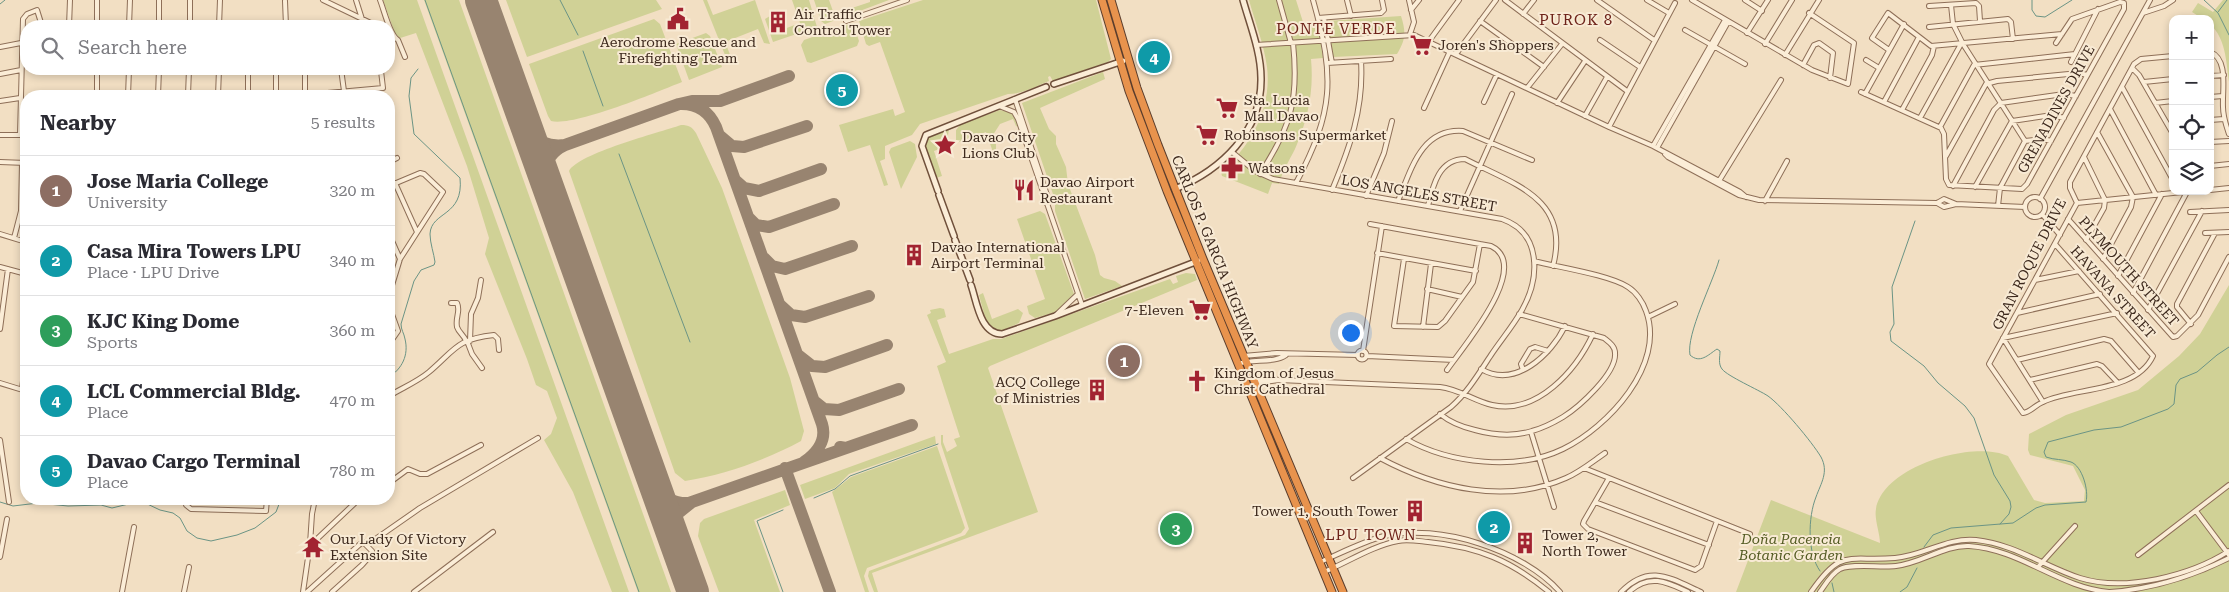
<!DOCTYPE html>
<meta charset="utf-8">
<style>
:root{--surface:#fff;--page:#f7f7f7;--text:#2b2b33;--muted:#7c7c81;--line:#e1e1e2;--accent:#a22331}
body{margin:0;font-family:"Roboto Serif",serif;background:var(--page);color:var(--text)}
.controls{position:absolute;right:15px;top:15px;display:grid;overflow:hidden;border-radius:10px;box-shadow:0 2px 8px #0003}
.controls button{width:45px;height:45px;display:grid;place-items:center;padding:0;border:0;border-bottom:1px solid var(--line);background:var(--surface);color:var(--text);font:25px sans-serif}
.you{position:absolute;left:1350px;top:332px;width:18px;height:18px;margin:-12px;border:4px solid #fff;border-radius:50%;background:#1a73e8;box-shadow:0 0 0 8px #1a73e833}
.badge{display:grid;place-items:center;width:32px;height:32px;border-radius:50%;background:var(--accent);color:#fff;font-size:16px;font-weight:700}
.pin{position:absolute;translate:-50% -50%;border:2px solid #fff;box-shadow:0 1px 5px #0006}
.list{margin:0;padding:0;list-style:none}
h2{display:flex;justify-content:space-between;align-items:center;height:65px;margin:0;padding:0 20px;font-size:21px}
h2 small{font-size:16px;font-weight:400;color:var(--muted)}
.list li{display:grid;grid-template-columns:32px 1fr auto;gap:15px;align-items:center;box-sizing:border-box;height:70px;padding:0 20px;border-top:1px solid var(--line)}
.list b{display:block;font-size:19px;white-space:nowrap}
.list p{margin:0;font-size:16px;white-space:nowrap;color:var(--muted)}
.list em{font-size:16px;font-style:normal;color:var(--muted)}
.icon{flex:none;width:28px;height:28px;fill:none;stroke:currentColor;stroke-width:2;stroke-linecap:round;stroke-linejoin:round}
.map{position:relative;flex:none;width:2229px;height:592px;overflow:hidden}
.search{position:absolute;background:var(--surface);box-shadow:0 2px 8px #0003;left:20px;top:20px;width:375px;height:55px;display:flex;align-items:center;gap:12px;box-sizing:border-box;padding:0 18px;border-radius:20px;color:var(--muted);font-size:19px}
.panel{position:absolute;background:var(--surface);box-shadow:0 2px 8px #0003;left:20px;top:90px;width:375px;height:415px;border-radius:20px}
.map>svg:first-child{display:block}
</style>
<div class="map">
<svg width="2229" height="592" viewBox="0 0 2229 592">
<rect width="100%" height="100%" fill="#f2dfc3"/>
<!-- green -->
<path fill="#d0d196" d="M383,0H417L629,592H612L573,492L544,440L551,434L557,418L547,391L536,385L527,359L485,254L489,238L467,166L416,33L397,39Z
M424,0H459L671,592H638Z
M506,0H656L662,9L527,57Z
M703,0H707L713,15L755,0L770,44L764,43L758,29L725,42L731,57L725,55Z
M792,0H809L817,27L773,42L765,19L770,16L776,32L800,23Z
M814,0H829L834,14L870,2V0H889L825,24L821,21Z
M923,0H1096L1111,59L1108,62L1053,81L1050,76L1048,77L1049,81C1037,86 1023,94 1008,94L920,124L912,135L885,146V159L880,161L888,185L884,186L870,145L848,152L839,125L893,109L895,116L905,112L880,42L869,46L866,44L859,21Z
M1249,0H1296L1303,22H1316L1319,37L1329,36L1327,21L1401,16C1406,32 1406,39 1397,54L1333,57L1331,44L1321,45L1323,58L1311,59C1314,91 1308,119 1295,149C1289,161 1282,172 1279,184L1272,183L1268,194L1222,176L1221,172C1251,146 1272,108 1267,67C1264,44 1255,22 1249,0Z
M2223,0H2229V82C2226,61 2226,39 2210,24V19H2203L2192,12L2198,3L2213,12Z
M654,19L660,24L682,82C657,92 574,127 551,121L548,116L529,64Z
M850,24L854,26L859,41L857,46L811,63L807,62L801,45L804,40Z
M706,33L710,36L722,67L689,80L676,44Z
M1103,72L1105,79L1040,108L1049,129L1056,136V144L1066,167L1068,184L1095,255L1100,275L1104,278L1115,281L1122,286L1085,299L1055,211V200L1022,103Z
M1000,110L1012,113L1019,127L1016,126L1013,119L1000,124L991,138L996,141V154L994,155L986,132L956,143V130L961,124Z
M681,125C689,125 692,127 696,133L722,188L790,378L804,431L801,441C766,460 724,475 685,481L675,473L569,171C579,153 658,133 681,125Z
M949,128L948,136L950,145L934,151L942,176L936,178C933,168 919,144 930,135C935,132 943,130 949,128Z
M910,141L915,144L917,157L901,189L889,152L891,148Z
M1040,211L1045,214L1074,294L1056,312L1035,318L1029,314L1027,306L1045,299L1017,219Z
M1186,273L1195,274L1197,280L990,366L988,368L1038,512L872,573L878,592H874L868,576L869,571L965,535L969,529L941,444V435H943V442L947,452L957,446L954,439L960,437L937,366L946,362L927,315L931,313L930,310L940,308L944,309L946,317L937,320L949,354L993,339H1001L1170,279L1173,284L1178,282L1176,276Z
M2229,285V592H1736L1771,500L1880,543C1880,533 1874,519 1876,509C1883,466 1973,440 2008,456L2034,500L2045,503L2084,501L2085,490L2073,466L2030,455L2028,450L2029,434L2066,415L2138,390L2179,356L2200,334Z
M983,293L992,319L1018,309L1023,313L1019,323L1001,331L990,328L986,321L979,295Z
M935,436L936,444L849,474L835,488L805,499L800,485Z
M937,446L965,528L961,533L867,568L864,576L869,592H865L832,492L851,477Z
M785,490L790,505L754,520L780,592H719L698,536L700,523L704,519Z"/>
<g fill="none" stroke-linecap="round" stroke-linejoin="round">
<!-- stream -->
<path stroke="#6b9485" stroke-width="1" d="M425,0L639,592
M560,0L578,35
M2032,0V10L2036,16L2045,17L2072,0
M2204,0L2218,13L2229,35
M0,4L5,0
M2218,12L2227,0
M583,51L603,106
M619,154L690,342
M1915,221L1892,287L1894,324L1890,332L1891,341L1924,366L1938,383L1965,406L1974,418L1994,475L2010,501L2011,507L2009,514L2000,524
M1719,260C1713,282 1686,334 1690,355C1700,364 1708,355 1717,349L1720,351C1720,357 1718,364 1722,369C1727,376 1759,390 1768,396C1782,406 1812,442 1821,457C1829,472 1821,483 1816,497C1808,517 1807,553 1820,571
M389,377C402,369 409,355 405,339C404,333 401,330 401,324L414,281L421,270L434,265L435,262C434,254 430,243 430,234C431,211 464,217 460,178L414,134L409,96L411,78L418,69
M814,498L835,489L850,476L938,444
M0,502L13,506L38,503L68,506L101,505L112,508L141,501L160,510L173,513L180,518L187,531L197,538L211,541L237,535L255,528L276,512L281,499
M1924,547L1933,535L1951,528L2013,523L2036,508L2045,505L2086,502C2089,490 2082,466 2071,462C2063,459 2054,460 2046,457L2044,452L2048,442L2094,430L2121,427L2168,409L2174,404L2176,385L2180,379L2197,372L2217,355L2229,347
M1832,583L1834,592
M783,592L757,521L783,510
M1900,592L1907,587L1917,568"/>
<!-- taxiway -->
<path stroke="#988470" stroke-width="12" d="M679,104C697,103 709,111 716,127L822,424C827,440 817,453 804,462
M527,129C537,142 548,147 565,145L679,104L692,101H720L789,76
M719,135L732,146L744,147L807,126
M735,180L744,188L759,191L821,169
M546,181C543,165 550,152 565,145
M748,217L756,225L769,227L834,204
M764,258L772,266L785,269L852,246
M780,305L791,315L805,317L869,296
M798,355L812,366L825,367L887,345
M814,401L824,409L839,410L899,389
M840,447L846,448L912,425
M785,468L830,592
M655,485C664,497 673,504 689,503L846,448
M673,535L677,514L692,502"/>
<!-- runway -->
<path stroke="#988470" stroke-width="32" d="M481,0L693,592"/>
<!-- street casing -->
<g stroke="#8e6f58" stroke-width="6">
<path id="street" d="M323,0L377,26
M356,0L362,19
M380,0C384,10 390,36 398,40L405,57
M1279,0L1291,43
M1347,0L1351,16
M1409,0L1414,22L1410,34
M1505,0L1627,91
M1597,0L1654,40
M1647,0L1669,13
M1692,0L1812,70L1848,84L1854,43L1809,13
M1745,0L1762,11
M285,1L286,26
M1951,5L1953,24L1963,44L2025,141
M1929,6L1976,3L1979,6L1980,21
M1411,10L1419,0
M2143,13L2164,6L2173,0
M1523,14L1534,0
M1318,18L1381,13L1384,10L1382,0
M1324,18L1332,63
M846,21L907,0
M1480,21L1544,67
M69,26L70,0
M97,26V0
M129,26L130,0
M159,26V0
M190,26V0
M219,26L220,0
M296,26L326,24L331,26
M1929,27L2008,19L2011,22L2013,39
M1685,30L1745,64
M1747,33L1768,0
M1600,40L1640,67
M1429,41L1459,0
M1765,44L1792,0
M1256,45L1414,35L1609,127L1653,146L1740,192L1746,197
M0,47L21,43
M1889,50L1872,38L1888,13L1931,46L2062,34
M2210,52C2229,59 2222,91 2223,107C2223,117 2226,125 2229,134
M1456,54L1496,0
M1785,55L1819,0
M1866,60L1879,68
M2071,62L2098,9
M1327,63L1391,59
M1803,65L1814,45L1819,43L1833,53L1830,78
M2132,68L2139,75L2173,134
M276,69V96
M305,69V96
M341,69L344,91
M0,74L21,70
M2210,76L2224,75
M2144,82L2173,79
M2122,87L2173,180
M1527,88L1562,44
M1861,92L1941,128L1944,134L1946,179L1949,185L2022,189L2027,184L2124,9V3L2120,2L2072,19L2056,43
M97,94L305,95L383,88L381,71
M1865,94L1904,24
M188,95L189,69
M97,96V69
M128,96L129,69
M158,96L159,69
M218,96L219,69
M248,96V69
M2210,97L2223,96
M1015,99L1048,198L1046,203
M0,101L20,98
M1484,102L1497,74
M1884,102L1919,37
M1557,103L1585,61
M2155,103L2173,101
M999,106L1014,112L1018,119L1082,305
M1424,108L1450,51
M2110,109L2156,195
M1902,110L1932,55L1934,46
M1585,116L1607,77
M1920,118L1961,44
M2210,120L2224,119
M1609,127L1675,3
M1940,127L1974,65L2075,54
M2097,132L2133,197L2131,207L2103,259
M0,135H26
M20,135L23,19L27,14L37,10L42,26
M2025,141L2043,139L2051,141
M2210,142L2229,141
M1653,146L1725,20
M1657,148L1728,22
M1232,152L1255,171L1273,179L1502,219C1542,233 1540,278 1522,310C1513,326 1501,340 1491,355C1479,373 1468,392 1451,407L1353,478
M1665,154L1668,157L1739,195L1759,200L1937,203L1944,199L1956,204
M1946,156L1986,84L1997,81L2079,73L2087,75
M2084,157L2105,200L2104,208L2086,240
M0,162L26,163
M389,162L397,158
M2210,166L2229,164
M1260,174C1291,127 1299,99 1293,43
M1719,181L1781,80
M395,183L417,232
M1296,183C1334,111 1335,78 1313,0
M389,186L420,173L424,174L443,192L400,259L389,295
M1953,186L1994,110L2001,103L2064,94L2076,96
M1975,187L2012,121L2052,115L2064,118
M1332,190C1350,147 1364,108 1361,61
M2210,190L2229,188
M1366,196L1384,153L1392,121
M2025 207a10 10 0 1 1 20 0a10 10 0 1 1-20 0Z
M2040,199L2150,0
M1398,201C1411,170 1421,128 1463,131L1532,160
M1765,201L1787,161
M1937,203L1944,207L1956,204L2025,207
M2077,203L2070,188V182L2134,64L2141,59L2173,56
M2077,203L2192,191
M1428,206C1433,185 1439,159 1465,159C1513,184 1571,198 1553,266
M1998,206L2000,188L2025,141
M1460,211L1512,94
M2190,212L2229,210
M2042,214L2060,235
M2068,219L2173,337L2177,336L2198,315L2229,257
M1370,224L1491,246C1533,266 1462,348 1447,370
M2205,233L2229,232
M0,234L26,242
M389,234L400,259
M14,238L21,211L22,163
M2055,244L2153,356C2136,393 2074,387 2043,402C2035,405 2031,412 2023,413L1989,364L2077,203
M1377,253L1476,271
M1404,259L1394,326L1438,327L1445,321L1473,282L1480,244
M0,267L26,274
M2118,276L2162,194
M2035,280L2079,271
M1427,289L1462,297
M2133,293L2187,192
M451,303H457C461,311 455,317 457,327C459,333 464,335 466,341
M389,306L398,331L389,344
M2148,310L2202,211
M2017,313L2100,294
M1056,315L1078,294
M1648,317L1675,304
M2191,324L2177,307V304L2215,233
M1423,327L1431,264
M0,329L8,269
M467,341L472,354L482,368
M470,341L471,314L478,298L481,280
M1357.5 355a4.5 4.5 0 1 1 9 0a4.5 4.5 0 1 1-9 0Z
M1363,351L1382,226
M1243,356L1277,353L1358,355
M1367,356L1454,360
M2017,360L2104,339L2111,341L2138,372
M1238,364C1253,358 1273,364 1286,355
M1481,369C1515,389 1551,355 1565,326
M1523,370L1521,364L1530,349L1535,347L1548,351
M1254,380L1273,379L1279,380L1440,387C1459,389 1474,401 1492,405C1538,415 1576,370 1593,334
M2030,380L2097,364L2102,366L2118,383
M0,383L26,391
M1255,383L1279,380
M22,389L26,357
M389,396C402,388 417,382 429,372C455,350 456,339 494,335L498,339L499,350
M2043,402L2003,338L2117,313
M1440,414C1451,423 1462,427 1475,430C1493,435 1513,437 1532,431C1543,428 1553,423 1563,417C1579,407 1617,373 1615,353C1615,346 1609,342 1604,338L1519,314
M1531,432L1554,507
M1406,439C1450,464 1518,471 1563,449C1608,427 1666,365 1646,311C1643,302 1636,292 1628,287C1610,275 1557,267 1534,261
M0,440L9,502
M1380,458C1436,488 1505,505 1566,478C1580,472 1592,462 1605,453
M1584,468L1750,534
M1609,478L1584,521L1583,524L1588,529L1695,570L1701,566L1717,521
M389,483L408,469L420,474H427L481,445
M186,499V505L191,509L266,511L267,499
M1595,502L1709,545
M2196,511L2229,555
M310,544L318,538L356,502L363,499
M367,545L420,508L538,438
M2138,555L2229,485
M0,557L7,519
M1320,562C1341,553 1362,542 1384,536C1439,523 1523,550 1560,592
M2038,567L2075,526
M1324,572C1348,562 1372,546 1398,541C1407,539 1418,541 1428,542C1478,547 1510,560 1549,592
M122,592L134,527
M184,592L189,567
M303,592L310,544L312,514L315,499
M307,592L359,545L363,542L372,551L370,556L362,565L332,592
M414,592L493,532
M1621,592C1649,563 1670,578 1701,592
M1629,592C1649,573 1667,582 1688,592
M1811,592C1842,547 1848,562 1895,558C1923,556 1947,537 1976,540C2014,544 2044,566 2080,578C2125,592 2190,576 2229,551
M1820,592C1825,585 1831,574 1840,569C1852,563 1881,568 1896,566C1922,563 1944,545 1969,546C2020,549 2060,588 2109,592
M2110,592C2153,589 2191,577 2229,558"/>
</g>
<!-- secondary casing -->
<g stroke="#70503b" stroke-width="8">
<path id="secondary" d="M1054,84L1123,61
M1175,189C1221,170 1262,132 1261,78C1261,52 1250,25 1243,0
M938,191L922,146L926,135L1046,87
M939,195L954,236
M955,240L970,280
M971,285C977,302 980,334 1002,334L1055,316L1198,261"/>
</g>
<!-- highway casing -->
<g stroke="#5b3d2c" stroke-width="9">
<path id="highway" d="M1102,0L1129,91L1167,191L1332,592
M1111,0L1137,88L1158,145L1203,259L1343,592"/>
</g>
<!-- street -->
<use href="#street" stroke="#fbedd7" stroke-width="4"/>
<!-- secondary -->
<use href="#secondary" stroke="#fbedd7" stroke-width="5"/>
<!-- highway -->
<use href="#highway" stroke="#e8934d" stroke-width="7"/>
</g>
<!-- icons -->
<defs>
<g id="civic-bare" transform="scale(1.725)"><path d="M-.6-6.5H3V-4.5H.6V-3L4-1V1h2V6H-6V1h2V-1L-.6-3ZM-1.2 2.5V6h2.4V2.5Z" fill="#a22331" stroke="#f8ead4" stroke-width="2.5" paint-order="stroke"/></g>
<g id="building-bare" transform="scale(1.725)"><path d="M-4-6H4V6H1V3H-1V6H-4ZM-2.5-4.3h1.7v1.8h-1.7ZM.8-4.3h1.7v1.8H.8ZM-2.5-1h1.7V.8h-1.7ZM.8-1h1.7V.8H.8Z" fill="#a22331" stroke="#f8ead4" stroke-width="2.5" paint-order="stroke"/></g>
<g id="supermarket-bare" transform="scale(1.725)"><path d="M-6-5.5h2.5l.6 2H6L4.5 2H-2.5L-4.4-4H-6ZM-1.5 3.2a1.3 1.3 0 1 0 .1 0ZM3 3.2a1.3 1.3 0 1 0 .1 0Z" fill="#a22331" stroke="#f8ead4" stroke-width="2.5" paint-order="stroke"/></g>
<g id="sight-bare" transform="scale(1.725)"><path d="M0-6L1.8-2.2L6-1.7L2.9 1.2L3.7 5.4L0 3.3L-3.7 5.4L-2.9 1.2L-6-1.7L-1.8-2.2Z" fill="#a22331" stroke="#f8ead4" stroke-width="2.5" paint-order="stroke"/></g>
<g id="pharmacy-bare" transform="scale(1.725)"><path d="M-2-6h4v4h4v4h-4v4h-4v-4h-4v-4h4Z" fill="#a22331" stroke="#f8ead4" stroke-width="2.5" paint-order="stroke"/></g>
<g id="restaurant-bare" transform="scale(1.725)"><path d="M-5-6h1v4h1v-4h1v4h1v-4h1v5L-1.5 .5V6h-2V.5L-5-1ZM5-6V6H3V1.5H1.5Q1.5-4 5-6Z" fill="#a22331" stroke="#f8ead4" stroke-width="2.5" paint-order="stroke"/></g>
<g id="church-bare" transform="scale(1.725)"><path d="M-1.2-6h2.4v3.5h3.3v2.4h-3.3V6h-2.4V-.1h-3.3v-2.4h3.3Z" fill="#a22331" stroke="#f8ead4" stroke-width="2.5" paint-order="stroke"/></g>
<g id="temple-bare" transform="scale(1.725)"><path d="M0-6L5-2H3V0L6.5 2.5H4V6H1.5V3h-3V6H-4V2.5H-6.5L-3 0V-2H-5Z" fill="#a22331" stroke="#f8ead4" stroke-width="2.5" paint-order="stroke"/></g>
</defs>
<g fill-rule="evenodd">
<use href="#civic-bare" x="678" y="19"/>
<use href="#building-bare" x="778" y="22"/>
<use href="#supermarket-bare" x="1421" y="45"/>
<use href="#supermarket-bare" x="1227" y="108"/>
<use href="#supermarket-bare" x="1207" y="135"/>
<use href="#sight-bare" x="945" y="145"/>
<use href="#pharmacy-bare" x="1232" y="168"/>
<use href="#restaurant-bare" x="1024" y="190"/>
<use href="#building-bare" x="914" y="255"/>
<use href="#supermarket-bare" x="1200" y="310"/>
<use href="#church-bare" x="1197" y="381"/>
<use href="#building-bare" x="1097" y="390"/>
<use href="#building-bare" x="1415" y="511"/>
<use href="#building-bare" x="1525" y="543"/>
<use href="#temple-bare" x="313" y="547"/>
</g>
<g text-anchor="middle" stroke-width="4" stroke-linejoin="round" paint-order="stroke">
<!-- poi labels -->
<g font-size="14" fill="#3d291d" stroke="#f8ead4" text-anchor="start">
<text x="794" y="19">Air Traffic<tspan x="794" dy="16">Control Tower</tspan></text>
<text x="678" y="47" text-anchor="middle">Aerodrome Rescue and<tspan x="678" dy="16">Firefighting Team</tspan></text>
<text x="1438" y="50">Joren's Shoppers</text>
<text x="1244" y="105">Sta. Lucia<tspan x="1244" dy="16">Mall Davao</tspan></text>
<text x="1224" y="140">Robinsons Supermarket</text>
<text x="962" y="142">Davao City<tspan x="962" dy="16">Lions Club</tspan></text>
<text x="1248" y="173">Watsons</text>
<text x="1040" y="187">Davao Airport<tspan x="1040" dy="16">Restaurant</tspan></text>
<text x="931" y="252">Davao International<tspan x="931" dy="16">Airport Terminal</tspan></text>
<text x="1184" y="315" text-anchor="end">7-Eleven</text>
<text x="1214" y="378">Kingdom of Jesus<tspan x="1214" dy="16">Christ Cathedral</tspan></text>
<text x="1080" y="387" text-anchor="end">ACQ College<tspan x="1080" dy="16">of Ministries</tspan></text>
<text x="1398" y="516" text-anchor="end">Tower 1, South Tower</text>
<text x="1542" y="540">Tower 2,<tspan x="1542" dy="16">North Tower</tspan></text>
<text x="330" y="544">Our Lady Of Victory<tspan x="330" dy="16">Extension Site</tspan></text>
</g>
<!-- street labels -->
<g font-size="14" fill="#3d291d" stroke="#f8ead4">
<text transform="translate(2056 109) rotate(-61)" y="5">GRENADINES DRIVE</text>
<text transform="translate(1419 193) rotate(10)" y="5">LOS ANGELES STREET</text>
<text transform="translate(1215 252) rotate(68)" y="5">CARLOS P. GARCIA HIGHWAY</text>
<text transform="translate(2029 264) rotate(-63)" y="5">GRAN ROQUE DRIVE</text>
<text transform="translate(2129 271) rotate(48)" y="5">PLYMOUTH STREET</text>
<text transform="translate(2113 292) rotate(48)" y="5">HAVANA STREET</text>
</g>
<!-- park labels -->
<g font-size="14" font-style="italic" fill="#535b22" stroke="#f8ead4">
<text x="1791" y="544">Doña Pacencia<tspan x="1791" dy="16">Botanic Garden</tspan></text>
</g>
<!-- neighbourhood labels -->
<g font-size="15" letter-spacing="1" fill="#6d2219" stroke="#f8ead4">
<text x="1576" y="25">PUROK 8</text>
<text x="1336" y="34">PONTE VERDE</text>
<text x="1371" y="540">LPU TOWN</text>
</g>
</g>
</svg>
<div class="controls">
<button>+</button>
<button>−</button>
<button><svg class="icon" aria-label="locate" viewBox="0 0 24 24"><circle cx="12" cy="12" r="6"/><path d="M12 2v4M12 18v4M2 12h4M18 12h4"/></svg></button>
<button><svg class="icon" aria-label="layers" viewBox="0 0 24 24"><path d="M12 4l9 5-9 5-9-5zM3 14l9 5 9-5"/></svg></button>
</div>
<div class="you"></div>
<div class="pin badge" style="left:1124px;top:361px;background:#8d6e63">1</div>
<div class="pin badge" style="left:1494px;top:527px;background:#0f9aa8">2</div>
<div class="pin badge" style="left:1176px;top:529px;background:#2e9e5b">3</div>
<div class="pin badge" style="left:1154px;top:57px;background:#0f9aa8">4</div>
<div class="pin badge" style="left:842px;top:90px;background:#0f9aa8">5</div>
<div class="search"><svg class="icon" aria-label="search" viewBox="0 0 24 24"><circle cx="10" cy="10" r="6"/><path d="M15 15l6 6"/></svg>Search here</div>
<section class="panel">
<h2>Nearby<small>5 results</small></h2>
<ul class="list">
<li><span class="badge" style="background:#8d6e63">1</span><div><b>Jose Maria College</b><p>University</p></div><em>320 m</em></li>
<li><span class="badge" style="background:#0f9aa8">2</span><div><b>Casa Mira Towers LPU</b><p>Place · LPU Drive</p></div><em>340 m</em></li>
<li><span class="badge" style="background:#2e9e5b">3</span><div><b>KJC King Dome</b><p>Sports</p></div><em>360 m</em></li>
<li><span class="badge" style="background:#0f9aa8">4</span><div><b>LCL Commercial Bldg.</b><p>Place</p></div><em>470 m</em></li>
<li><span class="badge" style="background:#0f9aa8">5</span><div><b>Davao Cargo Terminal</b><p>Place</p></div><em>780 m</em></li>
</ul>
</section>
</div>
